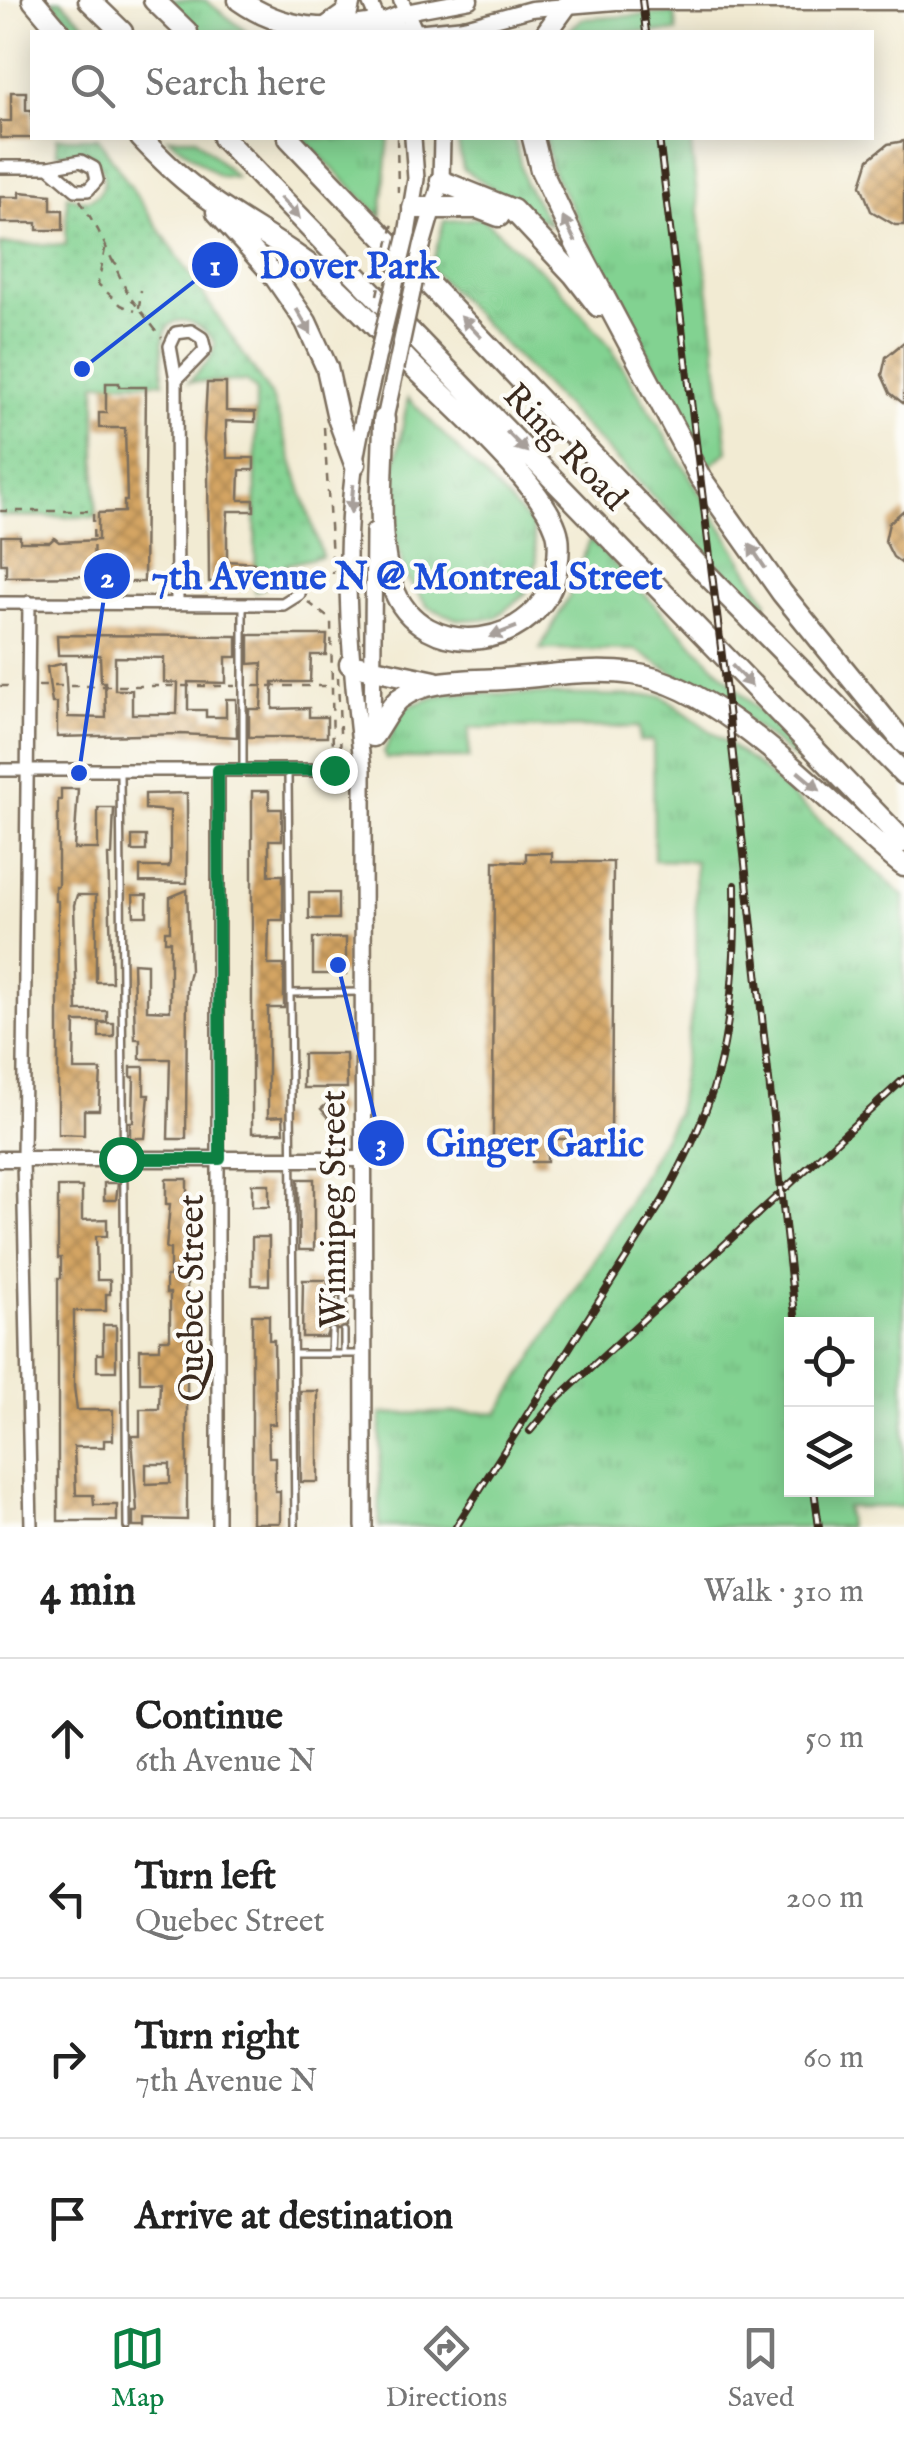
<!DOCTYPE html>
<meta charset="utf-8">
<style>
:root{--surface:#fff;--page:#f2f2f2;--text:#222;--muted:#767676;--line:#e0e0e0;--accent:#0b8043}
body{margin:0;font-family:"IM FELL English",serif;background:var(--page);color:var(--text)}
.controls{position:absolute;right:30px;bottom:30px;display:grid;overflow:hidden;border-radius:0px;box-shadow:0 5px 25px #0003}
.controls button{width:90px;height:90px;display:grid;place-items:center;padding:0;border:0;border-bottom:2px solid var(--line);background:var(--surface);color:var(--text);font:50px sans-serif}
.stop{position:absolute;width:30px;height:30px;margin:-22px;border:8px solid #0b8043;border-radius:50%;background:#fff}
.stop.end{background:#0b8043;border-color:#fff;box-shadow:0 2px 10px #0008}
.list{margin:0;padding:0;list-style:none}
h2{display:flex;justify-content:space-between;align-items:center;height:130px;margin:0;padding:0 40px;font-size:42px}
h2 small{font-size:32px;font-weight:400;color:var(--muted)}
.list li{display:grid;grid-template-columns:65px 1fr auto;gap:30px;align-items:center;box-sizing:border-box;height:160px;padding:0 40px;border-top:2px solid var(--line)}
.list b{display:block;font-size:38px;white-space:nowrap}
.list p{margin:0;font-size:32px;white-space:nowrap;color:var(--muted)}
.list em{font-size:32px;font-style:normal;color:var(--muted)}
.icon{flex:none;width:55px;height:55px;fill:none;stroke:currentColor;stroke-width:2;stroke-linecap:round;stroke-linejoin:round}
.map{position:relative;flex:none;width:904px;height:1527px;overflow:hidden}
.search{position:absolute;background:var(--surface);box-shadow:0 5px 25px #0003;left:30px;right:30px;top:30px;height:110px;display:flex;align-items:center;gap:25px;box-sizing:border-box;padding:0 35px;border-radius:0px;color:var(--muted);font-size:38px}
.sheet{height:770px;background:var(--surface)}
nav{display:flex;justify-content:space-around;align-items:center;box-sizing:border-box;height:140px;border-top:2px solid var(--line);background:var(--surface);font-size:28px;color:var(--muted)}
nav a{display:grid;justify-items:center;gap:5px}
nav .on{color:var(--accent)}
.map>svg:first-child{display:block}
</style>
<div class="map">
<svg width="904" height="1527" viewBox="0 0 904 1527">
<defs>
<pattern id="grass-tufts" width="24" height="20" patternUnits="userSpaceOnUse" patternTransform="scale(2.5)"><rect width="24" height="20" fill="#82d291"/><path d="M3 7l-1-3M5 7V3M7 7l1-3M15 17l-1-3M17 17v-4M19 17l1-3" fill="none" stroke="#71b47d"/></pattern>
<pattern id="park-dots" width="8" height="8" patternUnits="userSpaceOnUse" patternTransform="scale(2.5)"><rect width="8" height="8" fill="#82d291"/><path d="M2 2h.1M6 6h.1" fill="none" stroke="#71b47d" stroke-width="1.8" stroke-linecap="round"/></pattern>
<pattern id="building-cross-hatch" width="8" height="8" patternUnits="userSpaceOnUse" patternTransform="scale(2.5)"><rect width="8" height="8" fill="#d4a564"/><path d="M0 0l8 8M0 8l8-8" fill="none" stroke="#ad8752"/></pattern>
</defs>
<rect width="100%" height="100%" fill="#fdfcf7"/>
<filter id="ink" filterUnits="userSpaceOnUse"><feTurbulence type="fractalNoise" baseFrequency=".01" numOctaves="2"/><feDisplacementMap in="SourceGraphic" scale="20" xChannelSelector="R" yChannelSelector="G"/><feConvolveMatrix kernelMatrix="1 2 1 2 8 2 1 2 1" color-interpolation-filters="sRGB"/></filter>
<filter id="wash" filterUnits="userSpaceOnUse"><feTurbulence type="fractalNoise" baseFrequency=".0048" numOctaves="4" result="noise"/><feDisplacementMap in="SourceGraphic" scale="40" xChannelSelector="R" yChannelSelector="G"/><feGaussianBlur stdDeviation="2.25" result="paint"/><feColorMatrix in="noise" values="0 0 0 0 0 0 0 0 0 0 0 0 0 0 0 0 0 1.4 0 .05"/><feComposite in="paint" operator="in"/></filter>
<g filter="url(#wash)">
<rect width="100%" height="100%" fill="#f2ebd3"/>
<!-- grass -->
<path fill="url(#grass-tufts)" stroke="#5e7e58" stroke-width="2.5" fill-rule="evenodd" d="M52,0H61L93,32H78Z
M166,0H205L247,32H198Z
M675,13L677,32H568L581,19Z
M168,138H196L236,177L219,176Z
M302,138H389L381,217Z
M457,138H514L525,183L551,226L463,169Z
M545,138H690L728,451L708,467L552,171Z
M482,218L555,283L609,345L767,601L763,610L431,269L444,221Z
M408,398L532,525L537,560L526,593L495,618L459,620L428,607L405,576L393,527V477Z
M590,539L802,755L803,765L739,714L636,650L540,649L569,596Z
M448,693L662,696L757,765L904,896V1507H846L848,1527H379L381,1414L499,1412L615,1226L676,1114L697,978L695,861L654,860L653,741H639V727L469,728V758H386L384,753L403,708ZM792,1324H866V1490H792Z"/>
<!-- park -->
<path fill="url(#park-dots)" stroke="#5e7e58" stroke-width="2.5" d="M57,138H98L272,397L322,556L288,564L267,586L255,592L256,390L246,381L189,382L209,360L215,344C204,322 168,306 163,341C161,354 163,369 163,382L96,383V517L0,516V244L66,245L67,195C102,214 119,172 87,152L57,153Z"/>
<g id="blocks">
<!-- building -->
<path fill="url(#building-cross-hatch)" fill-rule="evenodd" d="M11,92H26V110H32V138H0V121H11Z
M904,141V225H895L871,211L861,185L869,159L888,144Z
M20,192L51,195V210H63V230H37V223H0V197H20Z
M904,342V404L890,393L882,375L886,357Z
M106,383H119V387H146L144,582H119V564H90V576L6,577V564H1V536H20V542H50L54,538L59,542L98,540V513L124,512V501H127L125,428H99V413H106Z
M207,383H226V411L255,412V422L226,421V432L227,458H254V470H240L239,500H254V511H228L227,528V561L254,563V581L209,582L208,466L204,440Z
M904,510V565L893,557L885,541L889,523Z
M57,635L237,636V657H226V683L188,682V710H206V717H226V699H236L237,737L181,734L57,737V703H52L47,667L65,663L68,717L106,718L105,682H101L100,655H58ZM115,657L164,658V682L178,683L177,714H132V690H115Z
M249,635H327L326,655H311L310,682H273V709L309,708V717H327V737H249V709H261L262,691V663L249,664Z
M61,789H78L74,849H98V808H114L112,855H108L112,982H96V895H77L74,905L77,1011H107V1022H75L74,1070H101L99,1110H84V1135L58,1134V901H55V886H58V800H61Z
M252,791H269V809H282V840H269V875H283V920H269L268,965H284V1008H268V1117L283,1116L284,1132L252,1133Z
M187,793V883L140,882V867H169L170,860V811L145,809V794Z
M132,836H146V851H132Z
M526,853H552V862H613L611,1139H547V1162H532V1139H493L494,861L526,862Z
M187,890L190,971L187,983L186,1139H168L170,1059H140V1039H135L133,963L147,964V1010L170,1011V941H165V931H170V897Z
M309,893H338V919H309Z
M133,895H147V916H134Z
M313,938H346V974H313Z
M99,1023H114V1037H99Z
M303,1054H346L347,1088H303Z
M131,1067H144V1095H149L145,1138H130V1122H133L134,1077H131Z
M332,1100L341,1110L331,1120L321,1109Z
M166,1179H187V1520L145,1519V1527H133V1512H137L132,1436H140V1409H159L160,1382H140V1349H160V1339H170V1293H166V1276H170V1249H166L170,1204H166ZM146,1464H170V1483L146,1484Z
M298,1179H314V1250H299Z
M104,1183H118L116,1200H104Z
M252,1184H269V1207H252Z
M58,1187H82V1220L107,1219V1236H96L97,1280H110V1294H106V1311H74V1387L77,1410H113V1440H104V1447H74L76,1495H93L94,1505H117V1521H58V1278H61V1258H58Z
M252,1237H269V1285H252Z
M303,1280H328L326,1311L331,1315L338,1310L342,1315L347,1314V1326L338,1330L330,1325L326,1337H302Z
M252,1315H269V1340H274L275,1424H268L269,1457H275V1491H280V1523H252Z
M103,1325H116V1371H97V1354H103Z
M300,1391H318V1482H301Z"/>
</g>
</g>
<g filter="url(#ink)">
<use href="#blocks" fill-opacity="0" stroke="#7b6e5d" stroke-width="2.5"/>
<g fill="none" stroke-linecap="round" stroke-linejoin="round">
<!-- service casing -->
<g stroke="#7b6e5d" stroke-width="10">
<path id="service" d="M243,767V604
M120,773L127,1527
M288,773L295,1527
M291,993L360,992
M332,1309V1293H359
M344,1309V1293
M344,1331V1353
M294,1354H361
M331,1354L332,1331"/>
</g>
<!-- minor casing -->
<g stroke="#7b6e5d" stroke-width="16">
<path id="minor" d="M0,167H49L81,161L94,168L97,180L88,190H76L49,167
M176,380L205,350L202,338L191,331L176,333L170,346L176,380L177,604
M29,602L23,1159L31,1527
M0,603L283,604L299,594
M0,770H363
M218,1527V770"/>
</g>
<!-- tertiary casing -->
<g stroke="#7b6e5d" stroke-width="19">
<path id="tertiary" d="M369,0L379,23L415,32L465,27L531,9L616,2H904
M401,0L406,12L470,0
M0,1159H363"/>
</g>
<!-- secondary casing -->
<g stroke="#7b6e5d" stroke-width="20">
<path id="secondary" d="M384,32L379,23L406,12L415,32
M462,32L465,27
M407,234L416,179L413,138
M422,246L441,181L442,138
M383,428L396,368
M372,738L374,531
M364,1527L363,770C351,670 341,569 354,468C359,430 370,392 378,354"/>
</g>
<!-- motorway casing -->
<g stroke="#7b6e5d" stroke-width="25">
<path id="motorway" d="M33,0L60,32
M89,0L122,32
M154,0L187,32
M239,0C283,31 328,33 379,23
M323,30L347,13L350,0
M547,32L565,7
M141,138C158,156 176,174 196,189C238,222 286,244 327,279C357,305 384,336 412,365C449,402 540,482 556,529C560,540 559,554 557,566C544,650 421,668 392,585C375,538 384,469 384,419
M223,138L904,842
M289,138L713,581L904,774
M533,138L541,170L576,244L700,477L782,593L904,743
M441,181L513,210L574,275L598,306
M413,208H478L499,216
M217,212L273,274L306,322L327,368L338,418L355,464
M350,664L435,682
M373,736C381,725 389,708 399,699C426,678 471,681 503,679C546,676 591,668 633,674C725,686 832,809 904,866"/>
</g>
<!-- path -->
<path stroke="#7b6e5d" stroke-width="2.5" stroke-dasharray="8 8" stroke-linecap="butt" d="M397,138L398,192
M80,200L98,230L129,296L162,338
M105,249L98,284L121,305L135,311
M111,259L122,269
M139,308L141,290
M324,427L333,574
M0,511H93L94,591
M308,602L331,620L333,758
M338,677L341,759
M0,686H15
M38,686H235
M253,686H332"/>
<!-- service -->
<use href="#service" stroke="#fff" stroke-width="5"/>
<!-- minor -->
<use href="#minor" stroke="#fff" stroke-width="11"/>
<!-- tertiary -->
<use href="#tertiary" stroke="#fff" stroke-width="14"/>
<!-- secondary -->
<use href="#secondary" stroke="#fff" stroke-width="15"/>
<!-- motorway -->
<use href="#motorway" stroke="#fff" stroke-width="20"/>
<!-- rail casing -->
<g stroke="#3b2a1e" stroke-width="8">
<path id="rail" d="M642,0L646,32
M659,138L722,656L796,1324
M530,1431L556,1400L904,1079
M814,1490L819,1527
M456,1527L663,1200C684,1161 704,1122 716,1079C733,1018 736,948 735,885"/>
</g>
<!-- rail -->
<use href="#rail" stroke="#fdfcf7" stroke-width="4" stroke-dasharray="11" stroke-linecap="butt"/>
<!-- secondary-bridge casing -->
<g stroke="#7b6e5d" stroke-width="20" stroke-linecap="butt">
<path id="secondary-bridge" d="M378,354L407,234
M396,368L422,246"/>
</g>
<!-- path-bridge -->
<path stroke="#7b6e5d" stroke-width="2.5" stroke-dasharray="8 8" stroke-linecap="butt" d="M377,295L393,223"/>
<!-- secondary-bridge -->
<use href="#secondary-bridge" stroke="#fff" stroke-width="15"/>
</g>
<!-- one-way arrows -->
<defs><path id="oneway-solid" d="M-6-.8H1V-3.2L6.5 0L1 3.2V.8H-6Z" transform="scale(2.5)"/></defs>
<g fill="#a79f9a">
<use href="#oneway-solid" transform="translate(290 208) rotate(47)"/>
<use href="#oneway-solid" transform="translate(569 229) rotate(-116)"/>
<use href="#oneway-solid" transform="translate(304 322) rotate(60)"/>
<use href="#oneway-solid" transform="translate(471 327) rotate(-134)"/>
<use href="#oneway-solid" transform="translate(517 442) rotate(45)"/>
<use href="#oneway-solid" transform="translate(352 499) rotate(95)"/>
<use href="#oneway-solid" transform="translate(757 556) rotate(-124)"/>
<use href="#oneway-solid" transform="translate(503 632) rotate(159)"/>
<use href="#oneway-solid" transform="translate(742 676) rotate(46)"/>
<use href="#oneway-solid" transform="translate(809 781) rotate(40)"/>
</g>
</g>
<g fill="none" stroke-linecap="round" stroke-linejoin="round" filter="url(#ink)">
<!-- route -->
<path stroke="#0b8043" stroke-width="12" d="M121,1159H220L218,770H334"/>
</g>
<g text-anchor="middle" stroke-width="8" stroke-linejoin="round" paint-order="stroke">
<!-- street labels -->
<g font-size="35" fill="#3b2a1e" stroke="#fdfcf7">
<text transform="translate(566 446) rotate(46)" y="12">Ring Road</text>
<text transform="translate(333 1209) rotate(-90)" y="12">Winnipeg Street</text>
<text transform="translate(191 1298) rotate(-90)" y="12">Quebec Street</text>
</g>
</g>
<!-- callouts -->
<path fill="none" stroke="#1d4ed8" stroke-width="4" d="M82 369L215 265M79 773L107 576M338 965L381 1143"/>
<g fill="#1d4ed8" stroke="#fdfcf7" stroke-width="4">
<circle cx="82" cy="369" r="10"/>
<circle cx="79" cy="773" r="10"/>
<circle cx="338" cy="965" r="10"/>
<circle cx="215" cy="265" r="25"/>
<circle cx="107" cy="576" r="25"/>
<circle cx="381" cy="1143" r="25"/>
</g>
<g font-size="30" text-anchor="middle" font-weight="bold" fill="#fff">
<text x="215" y="275">1</text>
<text x="107" y="587">2</text>
<text x="381" y="1153">3</text>
</g>
<g font-size="38" text-anchor="middle" font-weight="bold" fill="#1d4ed8" stroke="#fdfcf7" stroke-width="8" stroke-linejoin="round" paint-order="stroke">
<text x="349" y="278">Dover Park</text>
<text x="407" y="589">7th Avenue N @ Montreal Street</text>
<text x="535" y="1156">Ginger Garlic</text>
</g>
</svg>
<div class="controls">
<button><svg class="icon" aria-label="locate" viewBox="0 0 24 24"><circle cx="12" cy="12" r="6"/><path d="M12 2v4M12 18v4M2 12h4M18 12h4"/></svg></button>
<button><svg class="icon" aria-label="layers" viewBox="0 0 24 24"><path d="M12 4l9 5-9 5-9-5zM3 14l9 5 9-5"/></svg></button>
</div>
<div class="stop" style="left:121px;top:1159px"></div>
<div class="stop end" style="left:334px;top:770px"></div>
<div class="search"><svg class="icon" aria-label="search" viewBox="0 0 24 24"><circle cx="10" cy="10" r="6"/><path d="M15 15l6 6"/></svg>Search here</div>
</div>
<section class="sheet">
<h2>4 min<small>Walk · 310 m</small></h2>
<ul class="list">
<li><svg class="icon" aria-label="ahead" viewBox="0 0 24 24"><path d="M12 20V5M6 11l6-6 6 6"/></svg><div><b>Continue</b><p>6th Avenue N</p></div><em>50 m</em></li>
<li><svg class="icon" aria-label="left" viewBox="0 0 24 24"><path d="M17 20v-9H6M10 6l-5 5 5 5"/></svg><div><b>Turn left</b><p>Quebec Street</p></div><em>200 m</em></li>
<li><svg class="icon" aria-label="right" viewBox="0 0 24 24"><path d="M7 20v-9h11M14 6l5 5-5 5"/></svg><div><b>Turn right</b><p>7th Avenue N</p></div><em>60 m</em></li>
<li><svg class="icon" aria-label="arrive" viewBox="0 0 24 24"><path d="M6 21V4h12l-3 4 3 4H6"/></svg><div><b>Arrive at destination</b></div></li>
</ul>
</section>
<nav>
<a class="on"><svg class="icon" aria-label="map" viewBox="0 0 24 24"><path d="M3 6l6-2 6 2 6-2v14l-6 2-6-2-6 2zM9 4v14M15 6v14"/></svg>Map</a>
<a><svg class="icon" aria-label="directions" viewBox="0 0 24 24"><path d="M12 3l9 9-9 9-9-9zM9 14v-3h6M13 9l2 2-2 2"/></svg>Directions</a>
<a><svg class="icon" aria-label="saved" viewBox="0 0 24 24"><path d="M7 4h10v16l-5-4-5 4z"/></svg>Saved</a>
</nav>
